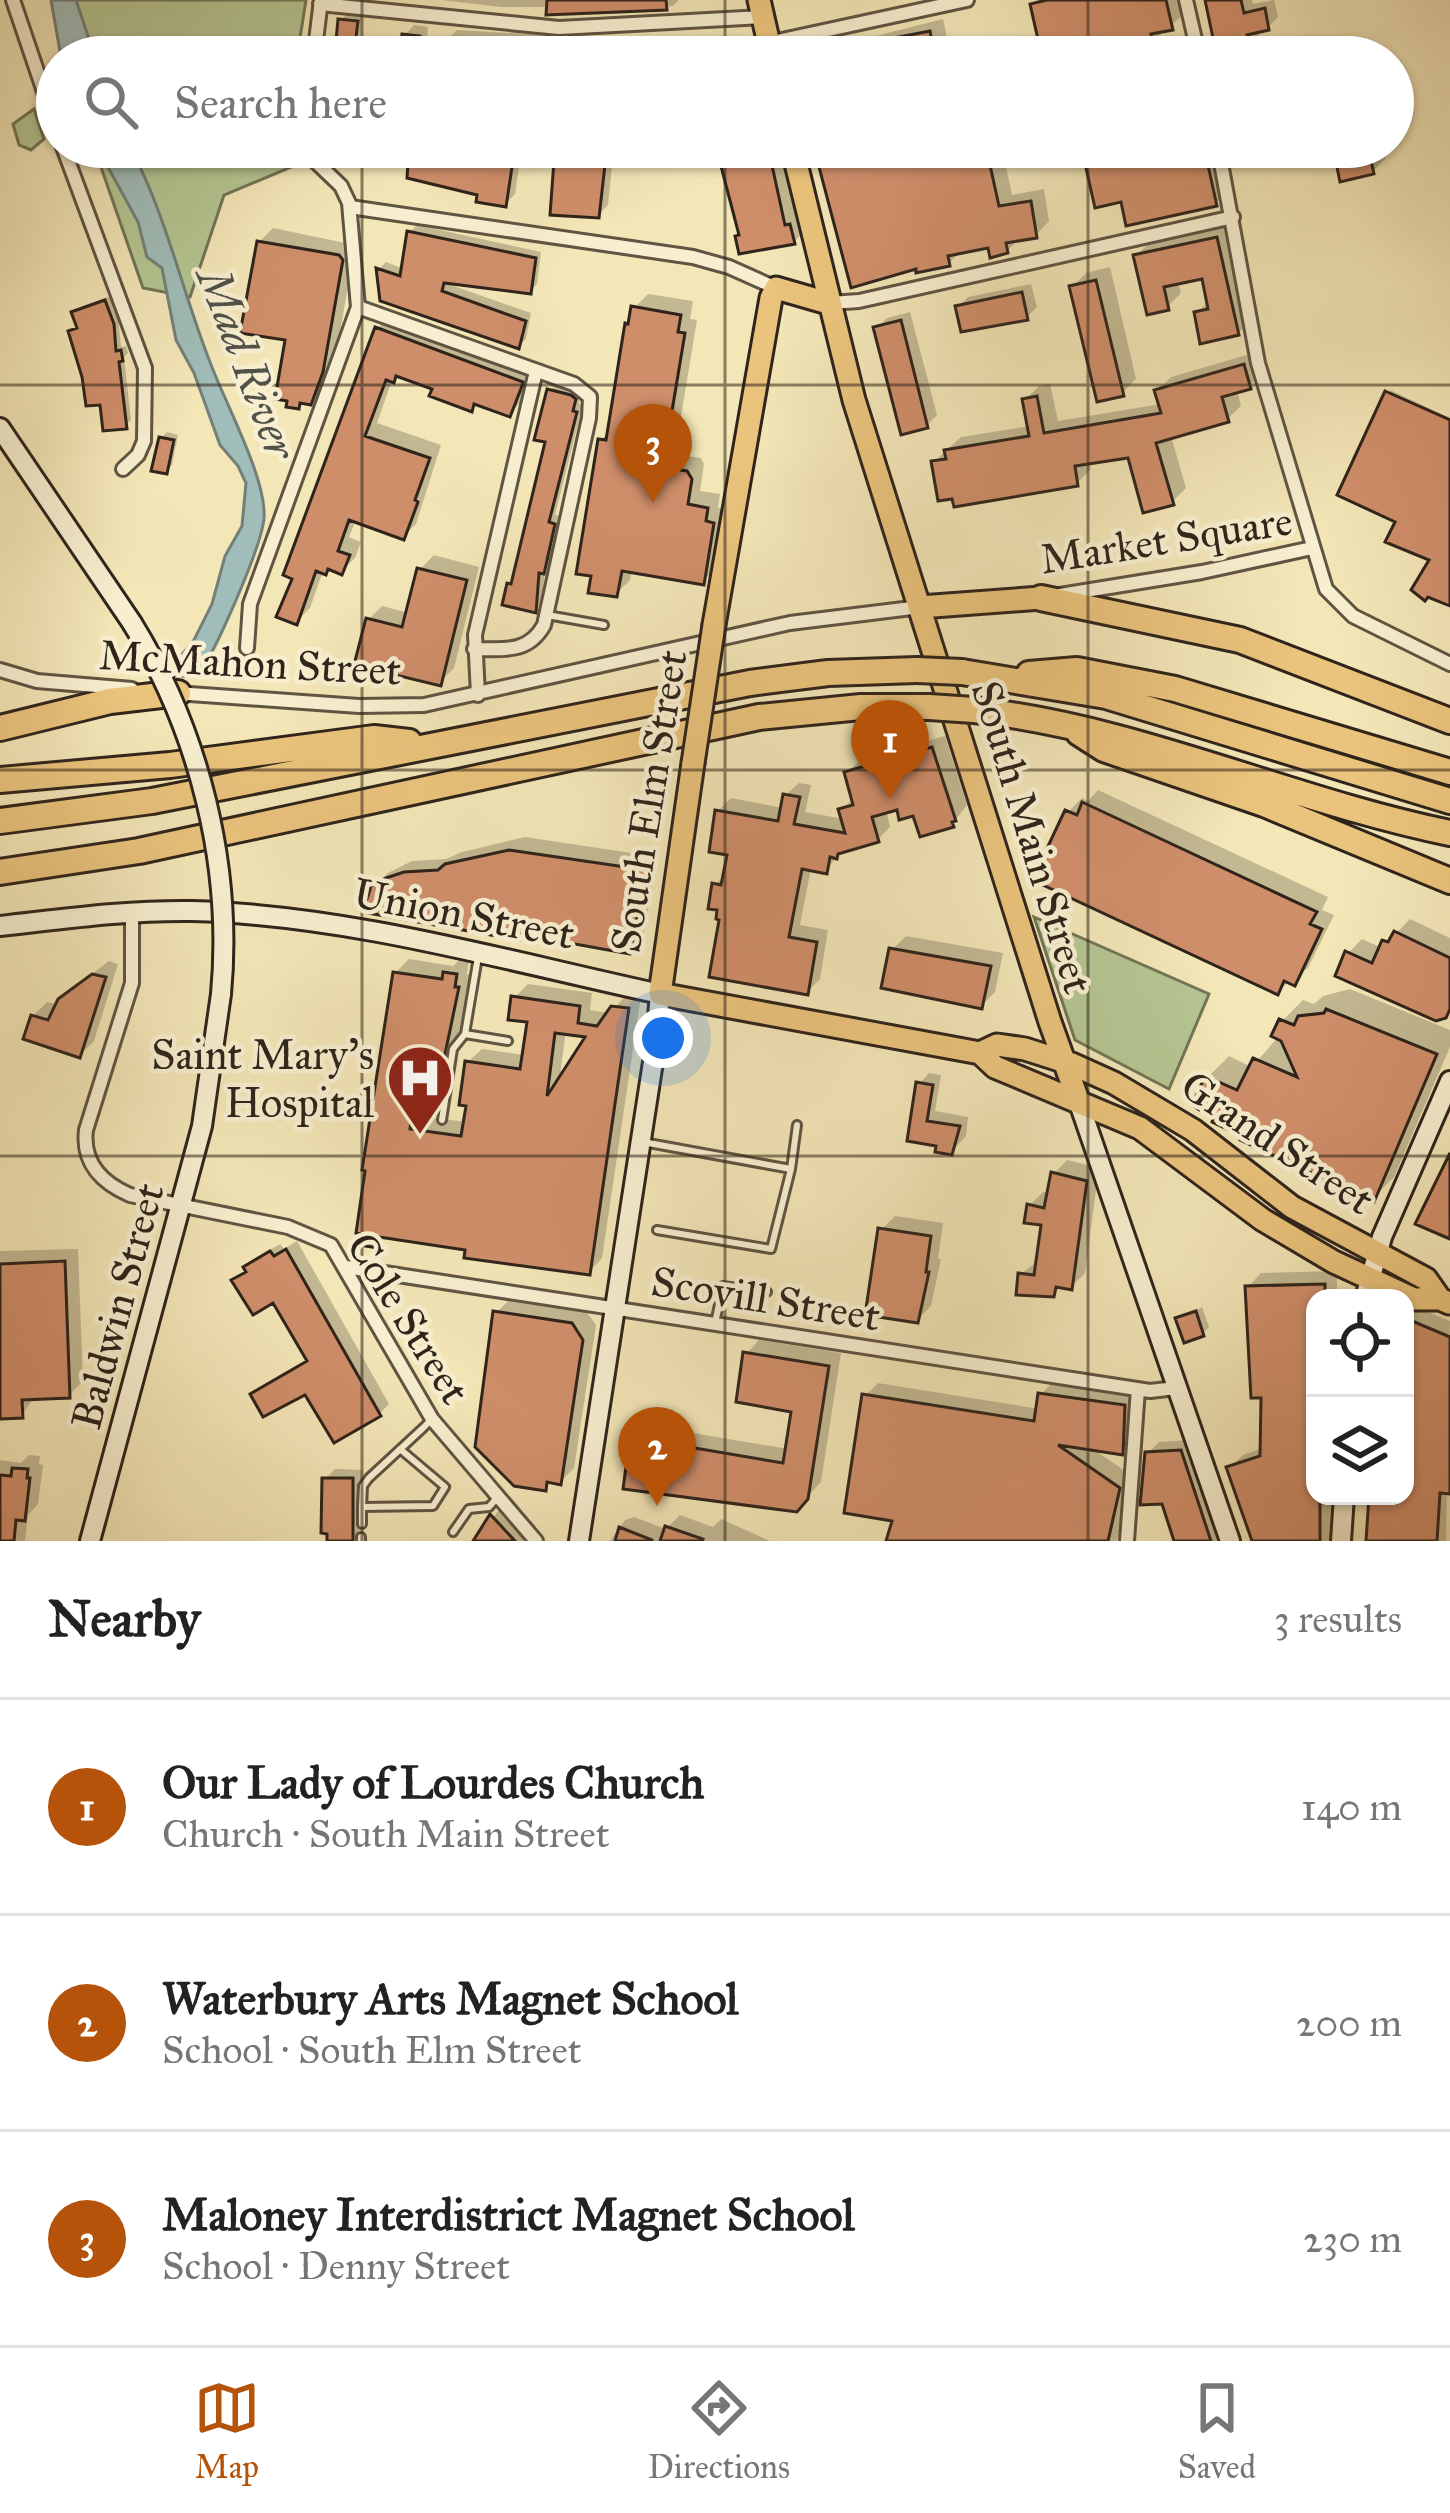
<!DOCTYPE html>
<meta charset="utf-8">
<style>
:root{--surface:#fff;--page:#f2f2f2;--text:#222;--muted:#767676;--line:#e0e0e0;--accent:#b45309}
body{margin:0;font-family:"IM FELL Great Primer",serif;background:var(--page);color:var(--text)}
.controls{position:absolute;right:36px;bottom:36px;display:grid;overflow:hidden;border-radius:24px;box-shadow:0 3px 9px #0004}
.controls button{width:108px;height:108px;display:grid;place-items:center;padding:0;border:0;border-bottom:3px solid var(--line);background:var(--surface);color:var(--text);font:60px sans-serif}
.you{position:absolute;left:663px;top:1038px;width:42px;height:42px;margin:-30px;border:9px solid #fff;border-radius:50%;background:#1a73e8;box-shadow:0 0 0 18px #1a73e833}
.badge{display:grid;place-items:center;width:78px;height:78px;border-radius:50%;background:var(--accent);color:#fff;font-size:39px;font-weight:700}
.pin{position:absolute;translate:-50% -99px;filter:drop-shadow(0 3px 6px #0008)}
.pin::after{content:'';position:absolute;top:63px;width:42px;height:36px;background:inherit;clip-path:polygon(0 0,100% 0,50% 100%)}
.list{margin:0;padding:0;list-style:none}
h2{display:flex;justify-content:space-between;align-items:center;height:156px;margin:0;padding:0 48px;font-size:51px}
h2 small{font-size:39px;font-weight:400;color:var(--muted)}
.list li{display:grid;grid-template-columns:78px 1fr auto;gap:36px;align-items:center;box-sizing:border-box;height:216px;padding:0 48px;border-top:3px solid var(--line)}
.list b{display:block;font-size:45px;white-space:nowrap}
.list p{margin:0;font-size:39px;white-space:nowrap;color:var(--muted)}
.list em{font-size:39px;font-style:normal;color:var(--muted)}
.icon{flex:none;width:66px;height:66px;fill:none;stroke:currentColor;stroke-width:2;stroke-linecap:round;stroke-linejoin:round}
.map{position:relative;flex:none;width:1450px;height:1541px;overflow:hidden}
.search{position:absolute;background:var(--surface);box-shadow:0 3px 9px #0004;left:36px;right:36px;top:36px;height:132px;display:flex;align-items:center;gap:30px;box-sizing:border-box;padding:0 42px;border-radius:66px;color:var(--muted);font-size:45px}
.sheet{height:804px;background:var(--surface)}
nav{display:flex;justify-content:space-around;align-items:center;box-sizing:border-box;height:168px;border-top:3px solid var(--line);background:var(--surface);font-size:33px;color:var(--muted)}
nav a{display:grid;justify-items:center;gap:6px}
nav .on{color:var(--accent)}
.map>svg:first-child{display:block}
</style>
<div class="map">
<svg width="1450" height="1541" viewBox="0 0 1450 1541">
<rect width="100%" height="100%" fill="#f3e6b7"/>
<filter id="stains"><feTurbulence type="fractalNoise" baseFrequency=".00167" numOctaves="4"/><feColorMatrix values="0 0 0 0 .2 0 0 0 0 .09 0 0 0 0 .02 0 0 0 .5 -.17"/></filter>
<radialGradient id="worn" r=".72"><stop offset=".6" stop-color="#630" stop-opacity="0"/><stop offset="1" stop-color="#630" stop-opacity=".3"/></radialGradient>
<!-- green -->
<path fill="#b5c692" stroke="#727556" stroke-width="3" d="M56,0H306L297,57H63Z
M34,109L44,139L31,150L19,145L13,124Z
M94,147H287L296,165L224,195L190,297L143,288Z
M1034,917L1209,994L1169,1089L1075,1040Z"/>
<!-- water -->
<path fill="#a0bdb9" stroke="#73807a" stroke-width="3" d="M51,0H76L95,57H61Z
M97,147H130C166,214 182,291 210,362C224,401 267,479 264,518C262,545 214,657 196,677L165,675L194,640L212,604L225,556L242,526L246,483L238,466L220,445L194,373L176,340L162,268L147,257L138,222Z"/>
<!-- shadow -->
<path fill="#0003" fill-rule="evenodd" d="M441,0H679L673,6L565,13L550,7H501Z
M1038,0H1182L1185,13L1152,42L1125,37L1098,42V57H1045L1033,5Z
M1208,0H1252L1253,4L1274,0L1278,17L1268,27L1258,30L1263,57H1235Z
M347,14L362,16L360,44L353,51L341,20Z
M943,19L951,57H797L809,44L830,40L832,47Z
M414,25L428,27L427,37L448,39L457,30L566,36V57H424L405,35Z
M660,40V57H610L620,43Z
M412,147H522L515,194L505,204L480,193Z
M558,147H614L608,205L598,215Z
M720,147H786L807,228L794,242L742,233Z
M870,147H1002L1012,195L1044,189L1049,221L1036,235L1020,238L1007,251L990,245L962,250L949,263L823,168L836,154Z
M1100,147H1220L1229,189L1216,203L1087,160Z
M1336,147H1384L1386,158L1372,172Z
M417,225L541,252L537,284L530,291L446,280L445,283L531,313L526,339L519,346L382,299L379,269L386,262L404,269L410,232Z
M1231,225L1252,319L1238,333L1197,313L1209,301L1204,275L1178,281L1181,293L1167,307L1136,256L1150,242Z
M273,228L355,245L336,356L324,388L310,402L303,401L298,406L288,338L259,242Z
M1110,267L1136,379L1122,393L1072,287L1086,273Z
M1031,284L1037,307L1027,317L958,307L968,297Z
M648,294L693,301L690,319L697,320L677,440L681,441L679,455L701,458L704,464L700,491L720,494L718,508L726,509L717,567L703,581L632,570L630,580L616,594L601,440L610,431L627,324L634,308Z
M111,296L118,317L121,347L126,346L128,353L124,357L131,420L125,426L103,401L71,332L79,324L74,313L80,307Z
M910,312L937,415L927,425L877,328L887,318Z
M391,315L534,368L523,400L509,414L477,402L471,408L435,387L398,374L392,380L377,423L441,445L416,524L403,537L356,520L349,537L361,542L355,558L341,571L329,567L323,571L310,608L296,622L377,329Z
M1257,352L1263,373L1249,386L1237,390L1241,406L1227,419L1171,436L1186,488L1172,502L1130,455L1089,461L1091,469L1077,483L934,462L961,437L1030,426L1025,400L1039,386L1050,384L1058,421L1161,404L1157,391L1171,377Z
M557,383L582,390L579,404L583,405L555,515L561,516L551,563L545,569L542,602L535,609L510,584L516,578L549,440V391Z
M1390,390L1450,418V603L1434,559L1399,520Z
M167,432L178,435L172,465L166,471L161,438Z
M434,555L479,567L454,668L440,682L368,620L382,606L409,613L420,569Z
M945,736L967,805L952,824L899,806L886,810L890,827L878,839L840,852L826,871L811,868L800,925L828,930L820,979L807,992L722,917L715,885L727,873L731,853L718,811L731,798L783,808L786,795L799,783L811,785L805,812L844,819L841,810L854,798L847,773L860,760Z
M1098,790L1328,897L1322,910L1334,915L1308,968L1277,991L1068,812L1082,798L1088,801Z
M525,837L658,857L643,937L629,951L524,931L518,937L373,888L388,873L412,861L446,859L462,852Z
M1410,919L1450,938V1010L1444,1015L1348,953L1362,939L1382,948Z
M906,936L1003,953L995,992L981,1006L892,950Z
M409,959L453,966L460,959L469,961L467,974H471L457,1042L439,1055L435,1082L426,1091L422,1116L466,1122L468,1062L482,1049L525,1055L530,1020L514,998L528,984L592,993L590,1010L610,1013L628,993L641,995L602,1258L589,1272L386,1235L377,1244L395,973ZM566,1031L590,1035L559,1083Z
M109,961L118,964L94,1041L80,1055L33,1016L47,1002L59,1005L76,986Z
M1350,989L1450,1030V1047L1394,1177L1373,1198L1208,1077L1229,1056L1252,1067L1279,1036L1282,1021L1303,1000L1314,1004L1323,996Z
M929,1073L941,1075L935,1111L968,1117L966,1136L951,1152L939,1143L910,1139L919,1084Z
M1067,1160L1099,1168L1085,1273L1071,1287L1062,1285L1053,1294L1021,1274L1039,1260L1044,1223L1029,1206L1043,1192L1050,1193L1054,1174Z
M895,1216L943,1223L938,1259H941L931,1306L917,1320L881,1230Z
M297,1241L389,1404L379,1414L306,1391L254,1395L309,1359L274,1299L235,1281L256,1258L280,1244L284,1249Z
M78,1249L83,1381L69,1395L35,1396L22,1415L0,1416V1251Z
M1337,1271V1298H1315V1496H1333V1541H1255L1229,1468L1243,1455L1263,1448L1264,1396L1248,1287L1261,1273Z
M510,1299L586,1311L596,1325L574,1468L560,1482L552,1480L545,1488L496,1313Z
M1405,1302L1450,1321L1446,1541H1368L1371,1496H1405Z
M1202,1307L1209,1327L1203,1333L1179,1319Z
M759,1340L841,1353L821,1482L796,1509L633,1439L646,1425L788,1449L795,1409L746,1354Z
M1053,1382L1136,1394L1134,1440L1122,1452L1090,1447L1131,1475L1117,1541H889L896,1519L865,1396L878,1383L1039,1409L1041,1394Z
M1192,1440L1226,1541H1177L1148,1453L1159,1442Z
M29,1455L40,1456L39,1464L43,1465L38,1504L28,1515L25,1541H0V1460L21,1463Z
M335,1469L362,1470L359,1541H330L325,1479Z
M501,1507L527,1534L523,1541H476Z
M680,1515L713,1527L721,1519L770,1541H610L625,1520L634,1517L666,1529Z"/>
<!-- building -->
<path fill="#cf8e6a" stroke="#2f241b" stroke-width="3" fill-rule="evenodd" d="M547,0H666L667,10L546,15Z
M1047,0H1166L1173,30L1151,34L1154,45L1125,51L1123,40L1083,49L1085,57H1042L1030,4Z
M1205,0H1241L1244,13L1265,8L1269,30L1247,35L1252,57H1217Z
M338,19L358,21L354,54L335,52Z
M930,31L935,57H866L863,44Z
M402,34L420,36L418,46L444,48L445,39L557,44L556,57H399Z
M409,147H460L486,152V148L515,147L506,207L476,202L477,195L407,178Z
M555,147H607L599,218L550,215Z
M716,147H768L785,225L790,224L795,244L739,254L735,236L739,235Z
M914,147H986L999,206L1031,201L1037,238L1006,243L1008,253L990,258L988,248L948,256L950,266L916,273V269L851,288L819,167Z
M1108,147H1204L1217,206L1126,226L1121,202L1095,208L1084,159L1109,153Z
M1333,147H1368L1374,174L1340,182Z
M407,231L536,258L531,294L444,283L442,291L526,321L519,349L380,301L376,268L400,276Z
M1217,237L1239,335L1200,344L1194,312L1208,309L1202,279L1164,287L1169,310L1147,315L1133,255Z
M257,241L339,255L343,260L323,372L311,405L300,403L299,409L286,407L287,401L275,399L285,340L240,333Z
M1096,280L1124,396L1097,402L1069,286Z
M1022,292L1028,320L961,332L955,306Z
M105,300L114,324L116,351L121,350L123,361L119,362L127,429L103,431L100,405L86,406L82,377L68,331L77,328L71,312Z
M631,306L681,315L678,332L685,333L665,453L669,454L666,468L687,471L692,479L688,504L708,508L706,521L714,523L704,585L622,571L617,597L588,593L591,576L576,574L598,439L606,440L625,323L628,324Z
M901,320L928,428L901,435L873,327Z
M375,327L523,382L522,386L510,417L474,404L472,412L429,396L432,389L396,376L394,383L386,380L365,436L430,458L415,500L418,502L404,540L349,520L338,551L350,555L342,575L328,569L326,575L316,571L297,625L276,617L292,579L283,575Z
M1244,364L1251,389L1222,397L1229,422L1156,443L1174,505L1143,513L1128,458L1075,466L1078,486L954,507L952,499L938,501L931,461L946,459L944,450L1029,436L1022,399L1037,396L1044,433L1161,413L1154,390Z
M547,389L571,395L576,399L573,411L577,412L549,522L555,524L544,574L539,573L536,613L502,605L507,583L511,584L545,442L534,440Z
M1385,391L1450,420V606L1428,597L1425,601L1411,590L1429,560L1385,542L1395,522L1337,495Z
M159,437L174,440L167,474L151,471Z
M417,568L467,580L441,686L354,665L366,618L402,627Z
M932,747L956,821L952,822L954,827L920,837L913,816L899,820L897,810L872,817L879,842L838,854L837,859L830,857L827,874L802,869L789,937L817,942L808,995L709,977L719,920L716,919L717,910L708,909L712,883L721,885L727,855L709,852L715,810L778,821L783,794L800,797L794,824L845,833L838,809L853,805L844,772Z
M1082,802L1317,912L1310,924L1322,929L1295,986L1284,981L1278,995L1043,885L1049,873L1042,859L1065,810L1077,815Z
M509,850L646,870L630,954L520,934L519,940L368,913L369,906L365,905L371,886L386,878L404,872L438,870L445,864Z
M1394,931L1450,958V1009L1446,1018L1436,1021L1335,976L1345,951L1372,963L1382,940L1388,942Z
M889,948L991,966L982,1009L881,988Z
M393,972L442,979L443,972L457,974L455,987H459L444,1059L429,1057L423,1099L414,1097L410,1129L461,1136L466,1106L459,1105L465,1061L520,1069L527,1022L508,1020L511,996L580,1006L578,1023L597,1026L611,1006L629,1008L590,1275L464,1258L465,1250L379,1237L378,1248L359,1245L360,1234L356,1233L365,1171L362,1170ZM555,1033L585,1037L547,1096Z
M92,974L106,977L80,1058L23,1039L31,1015L48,1020L58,999Z
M1326,1009L1437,1054L1374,1202L1240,1140L1241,1136L1212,1122L1213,1119L1192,1105L1205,1076L1237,1090L1253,1058L1297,1077L1281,1041L1271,1036L1279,1019L1294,1025L1298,1016L1324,1013Z
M916,1082L933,1085L927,1121L960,1126L952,1155L935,1152L936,1146L907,1141Z
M1450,1153V1239L1415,1224Z
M1051,1172L1087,1181L1072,1290L1056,1287L1054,1297L1016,1295L1018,1273L1034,1275L1041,1225L1024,1223L1027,1204L1044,1208Z
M878,1228L931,1236L926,1272H929L918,1323L865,1315Z
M286,1249L381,1416L334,1443L305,1395L263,1417L250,1394L307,1361L273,1303L253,1315L231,1280L246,1272L243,1267L270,1251L274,1256Z
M65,1261L70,1398L22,1400L23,1418L0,1419V1264Z
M1325,1284V1298H1315V1496H1320V1541H1252L1226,1467L1260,1456L1261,1398H1251L1245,1286Z
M493,1311L572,1323L583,1340L561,1485L547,1482L546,1491L514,1486L475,1447Z
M1196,1311L1204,1336L1184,1343L1175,1318Z
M1405,1318L1450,1337V1494L1440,1493L1437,1541H1366L1369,1496H1405Z
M743,1352L829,1366L808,1499L797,1512L623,1489L630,1437L783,1463L791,1412L736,1402Z
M1038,1393L1125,1405L1123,1455L1058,1445L1120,1488L1108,1541H886L892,1521L844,1513L862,1394L1034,1421Z
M1181,1450L1211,1541H1174L1162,1504L1140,1505L1145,1452Z
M12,1468L28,1469L27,1478H30L25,1521L16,1520L14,1541H0V1475L11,1476Z
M322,1478H353V1541H327V1534L321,1533Z
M490,1514L515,1541H473Z
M665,1526L703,1539L702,1541H660Z
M619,1527L652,1540V1541H615Z"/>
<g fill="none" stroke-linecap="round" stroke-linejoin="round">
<!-- service casing -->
<g stroke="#605442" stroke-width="12">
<path id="service" d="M547,615L604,625
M478,957L465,1034L508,1041
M442,1120L453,1049L465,1034
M643,1142L791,1169L797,1125
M657,1230L771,1249L791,1169
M715,1323L723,1286L767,1292
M400,1449L445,1487L433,1506L362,1507L363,1486L369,1478L423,1428L432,1419
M362,1524V1507
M453,1532L469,1509L489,1507L496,1499
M361,1541V1537"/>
</g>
<!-- minor casing -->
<g stroke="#605442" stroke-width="18">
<path id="minor" d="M13,0L57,130
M1186,0L1199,57
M320,4L559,28L763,17
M768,43L967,0
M314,57L321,0
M63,147L145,368L144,441L138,455L123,469
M1218,147L1258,363L1326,589L1353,616L1450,664
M350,207L693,257L729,267L776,288
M830,303L859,301L1233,217
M358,307L574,384L590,397L589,418L544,625C528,654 503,649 474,649
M1060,595L1202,572L1312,548
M247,648L250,604L358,307L349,203L341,186L317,163L308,147
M0,670L37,681L132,689
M176,693L359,706L424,705L790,623L920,607
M478,695L475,635L536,371
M132,912V983L86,1130C82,1163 102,1183 130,1195L288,1227L331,1245L432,1419L536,1541
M346,1267L1150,1391L1176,1388
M1127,1541L1138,1389"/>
</g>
<!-- secondary casing -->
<g stroke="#2f241b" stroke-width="24">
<path id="secondary" d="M0,428L132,623
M0,926C64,919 127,910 192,911C349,915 507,961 660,994L655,1049L579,1541
M1078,1100L1230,1541
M1365,1298L1382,1237L1450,1081
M90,1541L202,1126L221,994
M1341,1541L1344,1496"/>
</g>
<!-- primary casing -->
<g stroke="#2f241b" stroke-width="27">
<path id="primary" d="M759,0L772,57
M792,147L854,400L1050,1022L1078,1100
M920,607L1041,598
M714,625L771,298L776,288L828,303
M693,763L660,994L980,1053L997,1045L1025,1049L1072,1064L1114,1083L1193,1130L1292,1207L1426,1279L1440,1299
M980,1053L995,1067L1140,1128L1263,1220L1334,1262L1414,1299H1440L1449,1303"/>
</g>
<!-- motorway casing -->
<g stroke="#2f241b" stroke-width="30">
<path id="motorway" d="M1041,598L1240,640L1450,721
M962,672L1106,696L1450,801
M1029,674L1077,670L1175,689L1450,772
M974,710C1139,728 1289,800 1450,833
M0,728L110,701L178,693
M1079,733L1104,749L1264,804L1450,881
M0,780L170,765L374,738L409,742
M0,821L152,801L750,683L828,673L917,670
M0,872L139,851L759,717L861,707H929"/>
</g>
<!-- service -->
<use href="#service" stroke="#f7efd0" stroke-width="6"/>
<!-- minor -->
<use href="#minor" stroke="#f7efd0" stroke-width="12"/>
<!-- secondary -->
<use href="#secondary" stroke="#f7efd0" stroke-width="18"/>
<!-- primary -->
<use href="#primary" stroke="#eac37c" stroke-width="21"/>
<!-- motorway -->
<use href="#motorway" stroke="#eac37c" stroke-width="24"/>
<!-- secondary-bridge casing -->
<g stroke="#2f241b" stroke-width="24" stroke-linecap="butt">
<path id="secondary-bridge" d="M132,623C199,731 233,866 221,994"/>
</g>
<!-- primary-bridge casing -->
<g stroke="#2f241b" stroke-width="27" stroke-linecap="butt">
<path id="primary-bridge" d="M693,763L714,625"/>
</g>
<!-- motorway-bridge casing -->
<g stroke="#2f241b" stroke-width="30" stroke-linecap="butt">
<path id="motorway-bridge" d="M917,670L962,672
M929,707L974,710"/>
</g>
<!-- secondary-bridge -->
<use href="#secondary-bridge" stroke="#f7efd0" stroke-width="18"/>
<!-- primary-bridge -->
<use href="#primary-bridge" stroke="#eac37c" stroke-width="21"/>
<!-- motorway-bridge -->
<use href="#motorway-bridge" stroke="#eac37c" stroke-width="24"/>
</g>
<!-- grid -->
<path fill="none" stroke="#2f241b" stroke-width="3" stroke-opacity="0.55" d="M362,0V57M725,0V57M1088,0V57M362,147V1541M725,147V1541M1088,147V1541M0,385H1450M0,770H1450M0,1156H1450"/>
<!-- icons -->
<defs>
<g id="hospital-pin" transform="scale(3.45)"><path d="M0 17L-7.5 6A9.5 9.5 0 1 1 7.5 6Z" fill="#8f2418" stroke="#f7efd0"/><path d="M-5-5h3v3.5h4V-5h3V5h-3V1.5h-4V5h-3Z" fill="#fff"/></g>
</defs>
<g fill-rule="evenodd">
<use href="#hospital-pin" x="420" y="1078"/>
</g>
<g text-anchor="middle" stroke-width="9" stroke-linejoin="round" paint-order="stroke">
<!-- street labels -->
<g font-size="42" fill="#2f241b" stroke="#f7efd0">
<text transform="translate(1166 539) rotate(-9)" y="15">Market Square</text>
<text transform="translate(250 662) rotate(3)" y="15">McMahon Street</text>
<text transform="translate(648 801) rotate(-81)" y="15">South Elm Street</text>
<text transform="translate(1033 837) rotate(73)" y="15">South Main Street</text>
<text transform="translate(464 913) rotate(11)" y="15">Union Street</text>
<text transform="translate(1278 1142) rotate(34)" y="15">Grand Street</text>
<text transform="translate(766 1298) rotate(9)" y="15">Scovill Street</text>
<text transform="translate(117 1306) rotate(-75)" y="15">Baldwin Street</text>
<text transform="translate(409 1318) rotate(58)" y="15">Cole Street</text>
</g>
<!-- poi labels -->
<g font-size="42" fill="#2f241b" stroke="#f7efd0" text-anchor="end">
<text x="374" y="1069">Saint Mary's<tspan x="374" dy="48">Hospital</tspan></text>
</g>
<!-- water labels -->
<g font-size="45" font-style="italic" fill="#51524a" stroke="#f7efd0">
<text transform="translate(248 363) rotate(69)" y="16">Mad River</text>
</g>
</g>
<rect width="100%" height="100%" filter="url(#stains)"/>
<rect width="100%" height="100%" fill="url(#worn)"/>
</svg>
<div class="controls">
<button><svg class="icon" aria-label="locate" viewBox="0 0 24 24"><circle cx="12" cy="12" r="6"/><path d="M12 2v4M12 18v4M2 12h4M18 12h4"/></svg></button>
<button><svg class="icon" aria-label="layers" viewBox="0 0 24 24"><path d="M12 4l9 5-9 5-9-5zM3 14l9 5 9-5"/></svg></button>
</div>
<div class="you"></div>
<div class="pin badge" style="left:890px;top:799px">1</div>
<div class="pin badge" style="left:657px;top:1506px">2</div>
<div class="pin badge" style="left:653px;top:503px">3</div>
<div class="search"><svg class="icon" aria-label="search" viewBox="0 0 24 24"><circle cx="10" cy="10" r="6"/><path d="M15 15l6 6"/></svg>Search here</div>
</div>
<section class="sheet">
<h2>Nearby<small>3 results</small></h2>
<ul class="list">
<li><span class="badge">1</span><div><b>Our Lady of Lourdes Church</b><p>Church · South Main Street</p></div><em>140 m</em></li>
<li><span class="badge">2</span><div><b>Waterbury Arts Magnet School</b><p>School · South Elm Street</p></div><em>200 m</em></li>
<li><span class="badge">3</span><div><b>Maloney Interdistrict Magnet School</b><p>School · Denny Street</p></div><em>230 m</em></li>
</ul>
</section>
<nav>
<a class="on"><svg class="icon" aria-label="map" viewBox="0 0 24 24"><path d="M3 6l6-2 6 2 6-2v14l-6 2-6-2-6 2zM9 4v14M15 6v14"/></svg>Map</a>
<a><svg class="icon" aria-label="directions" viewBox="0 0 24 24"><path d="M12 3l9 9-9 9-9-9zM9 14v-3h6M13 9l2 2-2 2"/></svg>Directions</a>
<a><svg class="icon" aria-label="saved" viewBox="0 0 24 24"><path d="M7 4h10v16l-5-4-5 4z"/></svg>Saved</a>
</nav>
